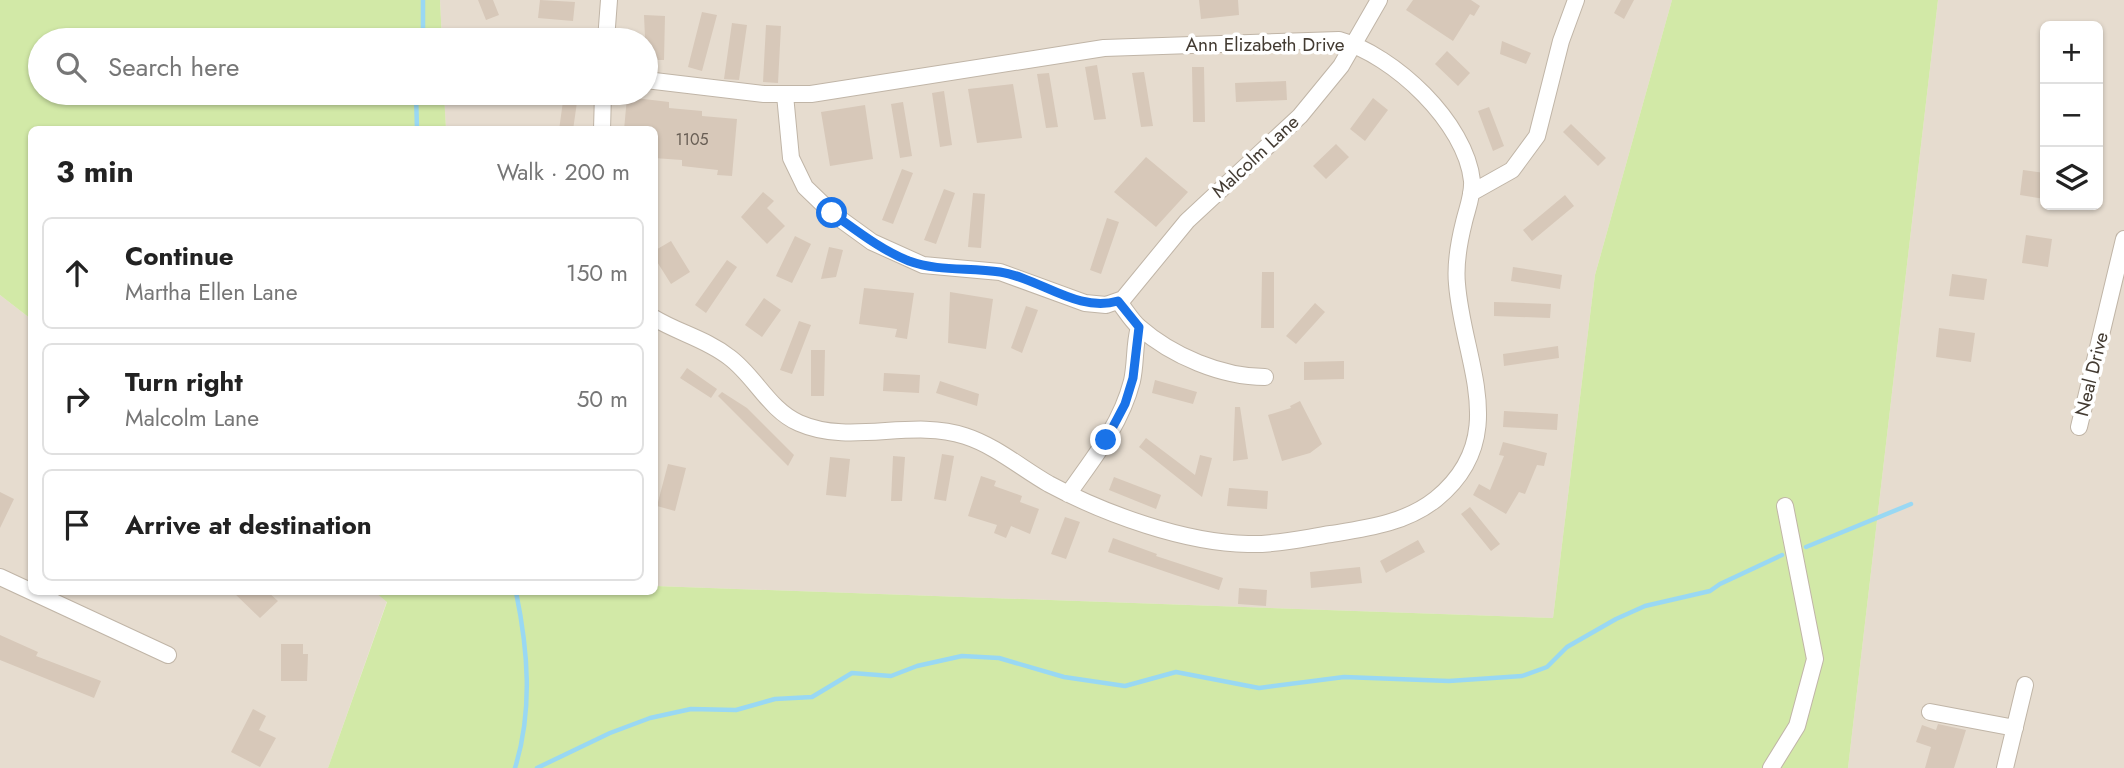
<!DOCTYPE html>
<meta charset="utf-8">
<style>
:root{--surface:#fff;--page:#f2f2f2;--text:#222;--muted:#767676;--line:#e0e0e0}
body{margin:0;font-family:Jost,sans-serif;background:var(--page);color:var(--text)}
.controls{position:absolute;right:21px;top:21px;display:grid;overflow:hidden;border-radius:10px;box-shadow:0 2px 5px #0004}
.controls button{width:63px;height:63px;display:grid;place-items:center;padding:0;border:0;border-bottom:2px solid var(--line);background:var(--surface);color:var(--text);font:35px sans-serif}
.stop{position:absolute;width:21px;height:21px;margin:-16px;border:5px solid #1a73e8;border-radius:50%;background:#fff}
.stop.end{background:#1a73e8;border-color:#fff;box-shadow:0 2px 7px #0008}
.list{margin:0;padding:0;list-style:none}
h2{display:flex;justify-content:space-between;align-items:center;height:91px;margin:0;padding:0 28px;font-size:30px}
h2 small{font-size:23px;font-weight:400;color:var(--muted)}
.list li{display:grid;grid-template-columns:46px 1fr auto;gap:21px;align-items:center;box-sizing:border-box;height:112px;margin:0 14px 14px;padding:0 14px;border:2px solid var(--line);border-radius:10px}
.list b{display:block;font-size:26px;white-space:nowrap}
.list p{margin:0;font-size:23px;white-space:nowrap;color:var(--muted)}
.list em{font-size:23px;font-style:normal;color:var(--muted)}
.icon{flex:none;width:38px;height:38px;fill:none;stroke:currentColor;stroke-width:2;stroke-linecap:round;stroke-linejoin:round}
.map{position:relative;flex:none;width:2124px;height:768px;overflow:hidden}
.search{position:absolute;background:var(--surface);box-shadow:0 2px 5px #0004;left:28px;top:28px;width:630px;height:77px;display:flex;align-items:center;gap:18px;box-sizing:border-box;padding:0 24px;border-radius:38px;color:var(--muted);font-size:26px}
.panel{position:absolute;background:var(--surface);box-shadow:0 2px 5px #0004;left:28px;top:126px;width:630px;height:469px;border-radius:10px}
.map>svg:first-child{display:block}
</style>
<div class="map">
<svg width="2124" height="768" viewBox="0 0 2124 768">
<rect width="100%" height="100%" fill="#f2ebe1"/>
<!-- residential -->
<path fill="#e6dccf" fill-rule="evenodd" d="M440,0H1672L1595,275L1553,618L655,586L654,130L446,129L444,93H646V40H442Z
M1938,0H2124V768H1848ZM2045,26H2098V205H2045Z
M0,295L31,319L32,592H375L387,601L328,768H0Z"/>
<!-- green -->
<path fill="#d2e9a7" d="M0,0H440L442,40H40V93H444L446,129L32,130L31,319L0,295Z
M1672,0H1938L1848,768H328L387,602L375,592H654L655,586L1553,618L1595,275Z"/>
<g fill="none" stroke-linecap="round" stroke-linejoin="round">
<!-- stream -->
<path stroke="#99d8f3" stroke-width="4.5" d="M423,0V40
M416,93L417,130
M1806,547L1911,504
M515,768C533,710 528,650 516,592
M537,768L610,733L650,718L691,709L736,710L775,699L812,697L852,673L891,676L917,666L962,656L999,658L1064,677L1125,686L1176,672L1259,688L1344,677L1449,681L1522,676L1547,667L1567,647L1616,619L1645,606L1710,591L1720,584L1782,555"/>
</g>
<!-- building -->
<path fill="#d7c8b9" d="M478,0H493L499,15L486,20Z
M540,0L575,2L573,21L538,18Z
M1199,0H1238L1239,15L1201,19Z
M1413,0H1471L1480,6L1474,16L1470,14L1453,41L1406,10Z
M1621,0H1634L1624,19L1614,13Z
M702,12L717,15L702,71L688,67Z
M644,15L665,16L664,60H646Z
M732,23L747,25L739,80L724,79Z
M766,25L781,26L778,83L763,82Z
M1502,41L1531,53L1526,64L1500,54Z
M1447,51L1470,73L1458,86L1435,64Z
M1097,65L1106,119L1094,120L1085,67Z
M1192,67H1204L1205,122H1193Z
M1144,72L1153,126L1141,127L1132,73Z
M1049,73L1058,127L1046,128L1037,74Z
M1286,81L1287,100L1236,102L1235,83Z
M1013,84L1022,138L977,143L968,89Z
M944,91L952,145L940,147L932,93Z
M564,94L578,95L573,130H559Z
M627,97L669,102V108L702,111V116L737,119L732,176L717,175L718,170L682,166V160L654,158V130H624Z
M1373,98L1388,110L1365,141L1350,129Z
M903,102L912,156L900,158L891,104Z
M865,105L873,159L830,166L821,112Z
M1489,107L1504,146L1493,151L1478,111Z
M1571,124L1606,158L1598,166L1563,132Z
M1336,144L1349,157L1326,179L1313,166Z
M1146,157L1188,192L1156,227L1114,192Z
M902,169L913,173L893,224L882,220Z
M2023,170L2045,173V199L2020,195Z
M944,189L955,193L936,244L924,240Z
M763,192L774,201L767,208L785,226L767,244L741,217Z
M973,193L985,194L981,248L968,247Z
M1565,195L1574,206L1532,241L1523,230Z
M1107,218L1119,222L1101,274L1090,270Z
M2026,235L2052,239L2048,267L2022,263Z
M795,236L811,244L792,283L776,276Z
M671,241L690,272L671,284L654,257V251Z
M829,247L843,250L836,277L821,279Z
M727,260L737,267L706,313L695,305Z
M1513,267L1562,275L1560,289L1511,281Z
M1262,272H1274V328H1261Z
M1952,274L1987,279L1984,300L1949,296Z
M864,288L914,293L907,339L895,337L897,329L859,324Z
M950,292L993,299L986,349L948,343Z
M764,298L781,310L762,337L745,325Z
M1494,302L1551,304L1550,318L1494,316Z
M1315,303L1325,312L1296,344L1286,336Z
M1026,306L1038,310L1022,353L1011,348Z
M799,321L811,325L792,374L780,370Z
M1939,328L1975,333L1971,362L1936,357Z
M1558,346L1559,358L1504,366L1503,354Z
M811,350H825L824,396H811Z
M1344,361V379L1304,380V362Z
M687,368L717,389L711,398L680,378Z
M884,373L920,375L919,393L883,391Z
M1155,380L1197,392L1193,404L1152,393Z
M940,381L979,394L977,406L936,393Z
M722,392L747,408L794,455L788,466L718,396Z
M1300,401L1322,444L1310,453L1282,461L1268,415L1291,408L1290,406Z
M1235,407H1240L1248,459L1233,461Z
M1504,411L1558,414L1557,430L1503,427Z
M1146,438L1195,475L1200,455L1212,458L1202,497L1139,447Z
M1503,442L1547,453L1544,466L1537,465L1525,494L1519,492L1506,514L1473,495L1479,484L1490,490L1504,456L1499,455Z
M942,454L954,456L946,501L934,499Z
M893,456L905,457L902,501H891Z
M830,457L850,459L846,497L826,495Z
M668,464L686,468L675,511L657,506Z
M981,476L996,481L994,486L1022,496L1020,502L1039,509L1030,534L1011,526L1006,538L994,533L997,525L968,516Z
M1114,477L1161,495L1156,509L1109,490Z
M1229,488L1268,491L1267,509L1227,506Z
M0,492L14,499L0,528Z
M1470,507L1500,544L1491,551L1461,514Z
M1065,517L1080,522L1066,559L1051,554Z
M1113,538L1157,554L1156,556L1223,578L1219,590L1108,552Z
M1418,540L1425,552L1386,573L1380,561Z
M1360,567L1362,583L1311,588L1310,572Z
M1239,588L1267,590L1266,606L1238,604Z
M233,592H268L278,601L260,618Z
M0,635L38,652L36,656L101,681L94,698L0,660Z
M281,644H303V654H308L307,681H281Z
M253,709L266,716L259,730L276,738L260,767L231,752Z
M1938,724L1966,730L1954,768H1925L1931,747L1916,742L1922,725L1936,730Z"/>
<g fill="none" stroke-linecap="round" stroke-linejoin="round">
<!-- street casing -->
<g stroke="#c0b5a7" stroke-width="18">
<path id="street" d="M606,40L609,0
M646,80L764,94H811L1104,48L1339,40C1394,55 1466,123 1472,181C1473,195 1467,209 1464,222C1459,242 1455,264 1457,284C1463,362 1512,437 1436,499C1406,523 1368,528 1331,534C1304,538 1276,545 1248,544C1185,543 1105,514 1049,484C1021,468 996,446 965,436C911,418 851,446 799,423C769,410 755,376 729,357C706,339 679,333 654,318
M785,95L791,158L805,187L832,213L872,242L923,265L1000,272L1085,303L1106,305L1123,299L1187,221L1300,116L1341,66L1379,0
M602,130L603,93
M1471,193L1512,170L1537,136L1561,41L1576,0
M1118,301C1125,309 1131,320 1139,327C1172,356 1222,377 1265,377
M2079,427L2124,239
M1068,494C1094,458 1121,424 1132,381C1136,363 1134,345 1139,327
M0,577L168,655
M1930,712L2015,728
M1771,768L1797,726L1815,659L1785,506
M2005,768L2025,685"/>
</g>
<!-- street -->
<use href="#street" stroke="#fff" stroke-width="16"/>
</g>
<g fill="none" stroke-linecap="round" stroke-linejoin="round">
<!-- route -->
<path stroke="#1a73e8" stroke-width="9" d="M832,213C856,230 881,250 909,261C939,272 970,267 1000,272C1040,278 1077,313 1118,301L1139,327L1133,378L1125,404L1106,440"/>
</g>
<g text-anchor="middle" stroke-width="7" stroke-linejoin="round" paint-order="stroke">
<!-- number labels -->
<g font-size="16" fill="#685e54">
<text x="692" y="145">1105</text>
</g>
<!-- street labels -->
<g font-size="19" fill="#433b32" stroke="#fff">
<text x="1265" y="51">Ann Elizabeth Drive</text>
<text transform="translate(1255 156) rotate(-43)" y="7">Malcolm Lane</text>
<text transform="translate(2091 374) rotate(-76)" y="7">Neal Drive</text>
</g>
</g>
</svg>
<div class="controls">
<button>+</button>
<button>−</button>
<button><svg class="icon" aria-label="layers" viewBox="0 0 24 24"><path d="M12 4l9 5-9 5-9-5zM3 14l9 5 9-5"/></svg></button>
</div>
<div class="stop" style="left:832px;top:213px"></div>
<div class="stop end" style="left:1106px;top:440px"></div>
<div class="search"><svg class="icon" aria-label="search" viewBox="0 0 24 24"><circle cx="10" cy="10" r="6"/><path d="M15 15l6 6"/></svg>Search here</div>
<section class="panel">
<h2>3 min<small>Walk · 200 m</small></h2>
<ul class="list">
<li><svg class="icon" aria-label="ahead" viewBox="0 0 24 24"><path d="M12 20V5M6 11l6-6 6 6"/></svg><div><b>Continue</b><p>Martha Ellen Lane</p></div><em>150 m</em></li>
<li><svg class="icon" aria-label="right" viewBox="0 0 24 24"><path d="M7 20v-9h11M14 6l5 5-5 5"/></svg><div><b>Turn right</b><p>Malcolm Lane</p></div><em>50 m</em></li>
<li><svg class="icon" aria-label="arrive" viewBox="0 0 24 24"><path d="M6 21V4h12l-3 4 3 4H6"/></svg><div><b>Arrive at destination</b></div></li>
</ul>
</section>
</div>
